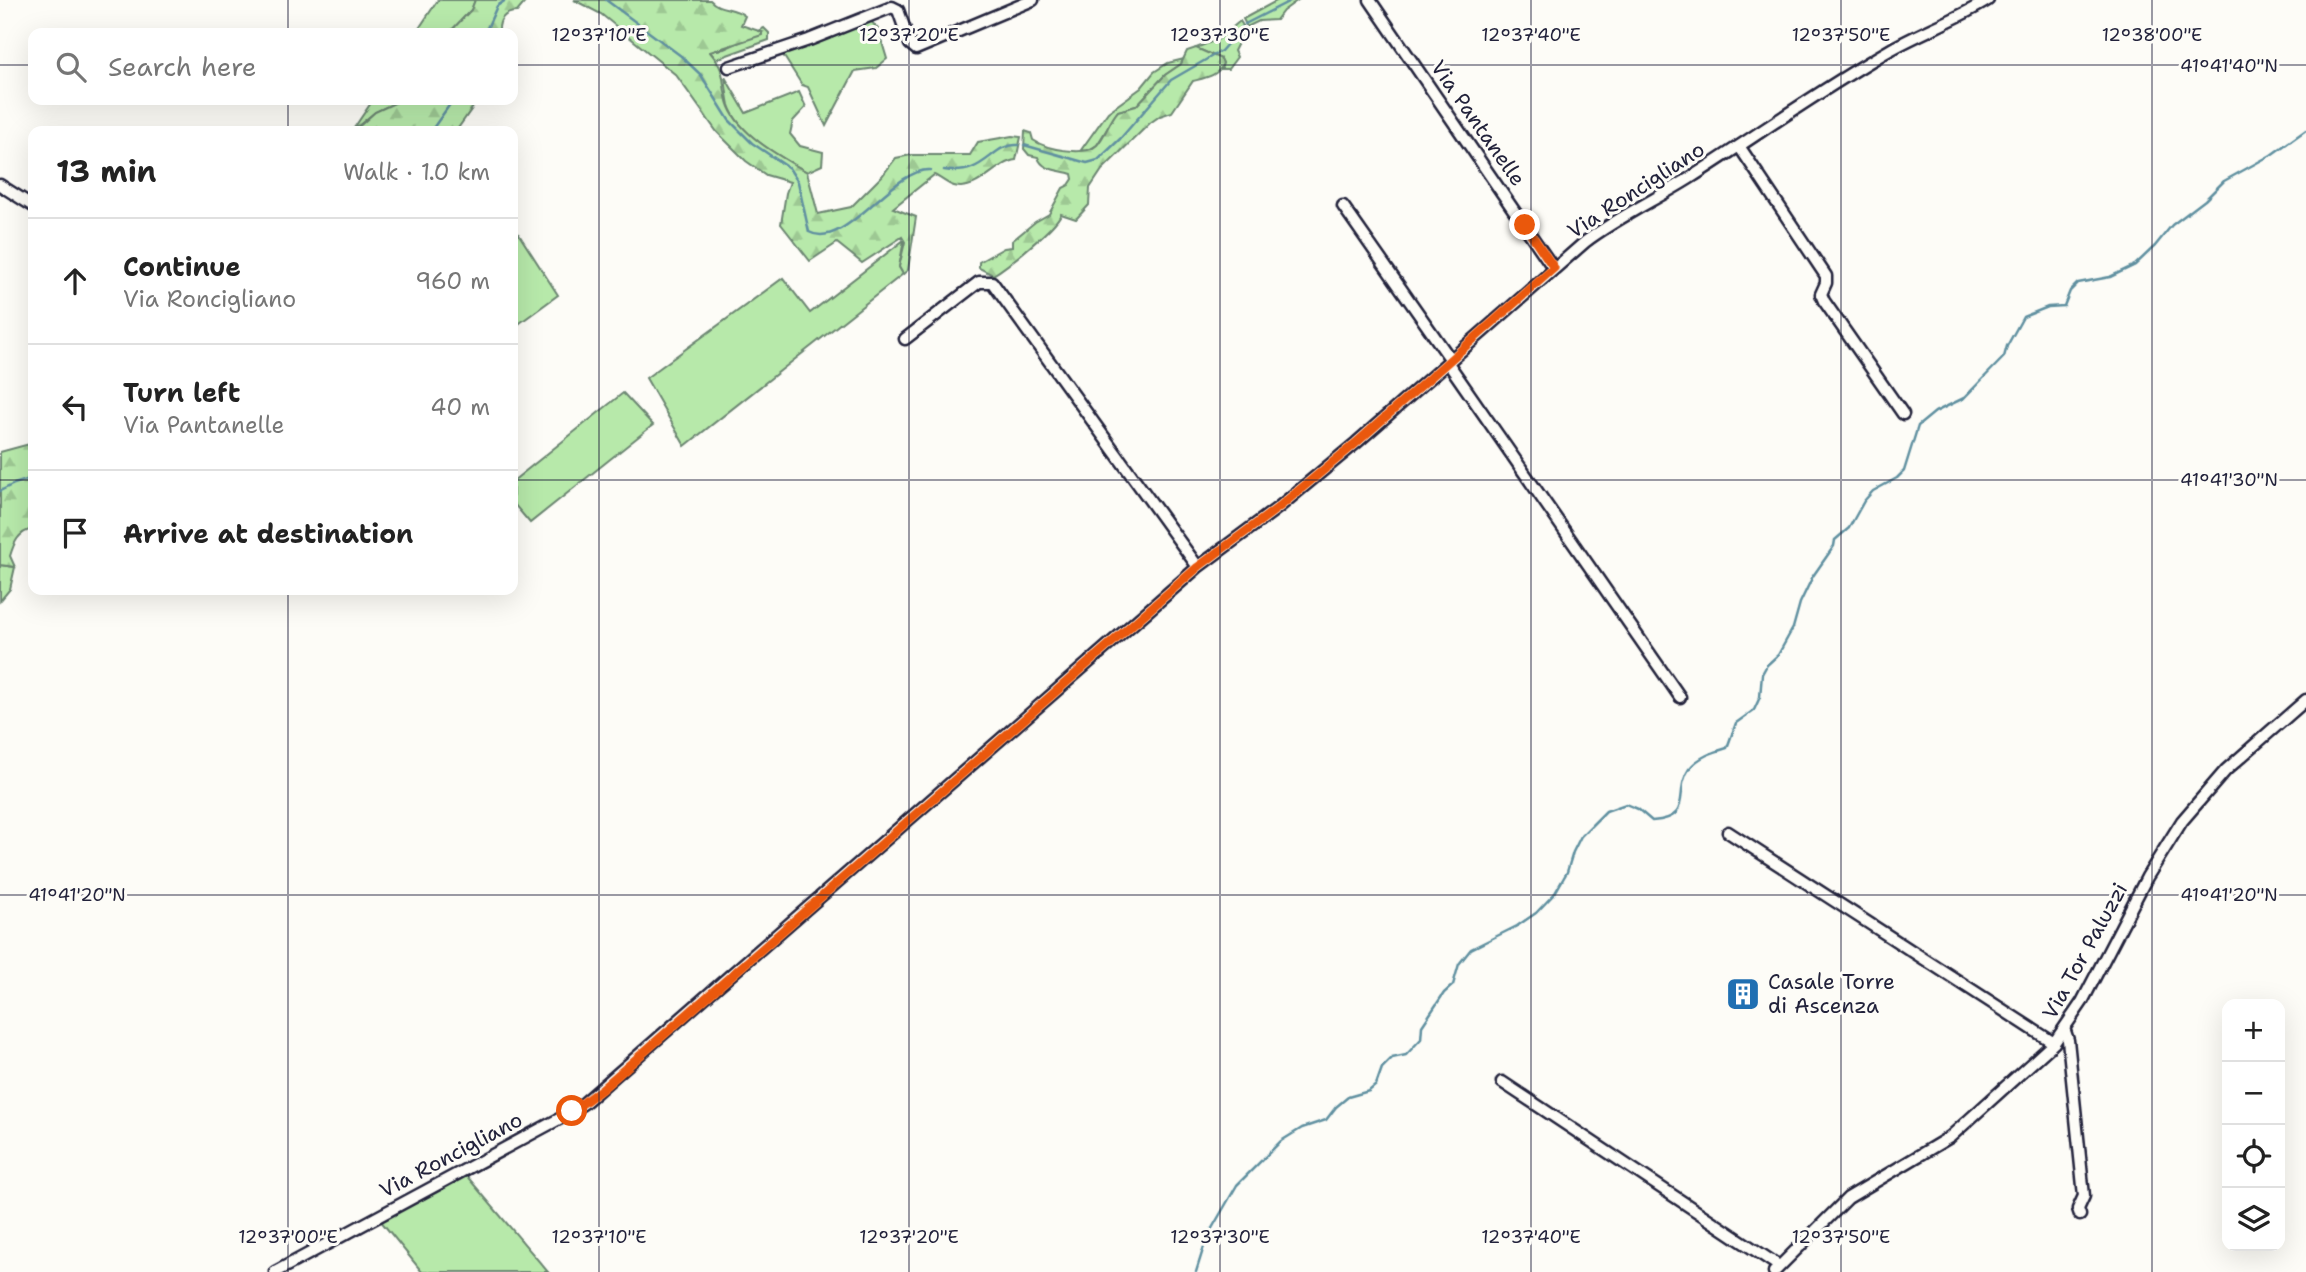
<!DOCTYPE html>
<meta charset="utf-8">
<style>
:root{--surface:#fff;--page:#f6f6f6;--text:#222;--muted:#767676;--line:#e0e0e0}
body{margin:0;font-family:"Shantell Sans",sans-serif;background:var(--page);color:var(--text)}
.controls{position:absolute;right:21px;bottom:21px;display:grid;overflow:hidden;border-radius:14px;box-shadow:0 7px 28px #0002}
.controls button{width:63px;height:63px;display:grid;place-items:center;padding:0;border:0;border-bottom:2px solid var(--line);background:var(--surface);color:var(--text);font:35px sans-serif}
.stop{position:absolute;width:21px;height:21px;margin:-16px;border:5px solid #ea580c;border-radius:50%;background:#fff}
.stop.end{background:#ea580c;border-color:#fff;box-shadow:0 2px 7px #0008}
.list{margin:0;padding:0;list-style:none}
h2{display:flex;justify-content:space-between;align-items:center;height:91px;margin:0;padding:0 28px;font-size:30px}
h2 small{font-size:23px;font-weight:400;color:var(--muted)}
.list li{display:grid;grid-template-columns:46px 1fr auto;gap:21px;align-items:center;box-sizing:border-box;height:126px;padding:0 28px;border-top:2px solid var(--line)}
.list b{display:block;font-size:26px;white-space:nowrap}
.list p{margin:0;font-size:23px;white-space:nowrap;color:var(--muted)}
.list em{font-size:23px;font-style:normal;color:var(--muted)}
.icon{flex:none;width:38px;height:38px;fill:none;stroke:currentColor;stroke-width:2;stroke-linecap:round;stroke-linejoin:round}
.map{position:relative;flex:none;width:2306px;height:1272px;overflow:hidden}
.search{position:absolute;background:var(--surface);box-shadow:0 7px 28px #0002;left:28px;top:28px;width:490px;height:77px;display:flex;align-items:center;gap:18px;box-sizing:border-box;padding:0 24px;border-radius:14px;color:var(--muted);font-size:26px}
.panel{position:absolute;background:var(--surface);box-shadow:0 7px 28px #0002;left:28px;top:126px;width:490px;height:469px;border-radius:14px}
.map>svg:first-child{display:block}
</style>
<div class="map">
<svg width="2306" height="1272" viewBox="0 0 2306 1272">
<defs>
<pattern id="forest-firs" width="22" height="20" patternUnits="userSpaceOnUse" patternTransform="scale(1.75)"><rect width="22" height="20" fill="#b7e9aa"/><path d="M5 1l3.5 6h-7zM16 11l3.5 6h-7z" fill="#9dc893"/></pattern>
</defs>
<rect width="100%" height="100%" fill="#fdfcf7"/>
<filter id="ink" filterUnits="userSpaceOnUse"><feTurbulence type="fractalNoise" baseFrequency=".0143" numOctaves="2"/><feDisplacementMap in="SourceGraphic" scale="14" xChannelSelector="R" yChannelSelector="G"/><feConvolveMatrix kernelMatrix="1 2 1 2 8 2 1 2 1" color-interpolation-filters="sRGB"/></filter>
<g filter="url(#ink)">
<!-- grass -->
<path fill="#b7e9aa" stroke="#6c8672" stroke-width="2" d="M438,0H475L471,10L449,33H416Z
M1278,0H1298L1283,11L1276,20L1259,21L1247,27L1243,19Z
M870,20L878,29L887,59L876,68L855,71L826,126L808,87L802,85L783,55Z
M1240,21L1245,29L1234,51L1237,57L1228,69H1221L1223,63L1221,59L1196,48L1219,39Z
M764,28L769,33V40L716,59L709,51L724,49L762,32L758,31Z
M1184,59L1181,64L1165,75L1136,106L1118,111L1097,145L1087,151L1081,150L1108,112L1141,88L1154,72L1168,63Z
M725,77L746,113L799,92L806,107L793,121L790,134L800,146L823,152L822,165L807,172C782,158 738,134 729,105C727,96 726,86 725,77Z
M373,100H401L375,112L352,131Z
M513,231L518,233L558,295L513,328Z
M904,240L899,267L903,274L685,446L646,378L783,278L810,313Z
M623,393L653,425L530,523L513,503V481Z
M0,565L15,567L10,589L0,601Z
M465,1174L548,1272H422L380,1220Z"/>
<!-- forest -->
<path fill="url(#forest-firs)" stroke="#6c8672" stroke-width="2" d="M475,0H527L517,12C504,12 498,20 499,33H449L471,10Z
M574,0H710C720,11 732,6 745,16L741,25L762,32V35L710,52C729,74 720,84 729,107C741,136 781,157 807,172L818,214L851,207L882,176L896,158L911,155H970L978,142L1012,136L1021,137L1016,160C995,162 978,193 954,186C947,184 941,178 934,175L893,208L916,217L908,270L903,274L899,267L905,242L902,237L862,263L837,243L810,261L781,224L786,193L790,182L766,175L746,161L717,132L676,75L601,14Z
M1196,48L1221,59L1223,63C1219,76 1205,78 1193,81L1172,112L1160,116L1150,123L1102,170L1090,188L1089,205L1076,219L1061,214C1055,228 1008,266 993,275L979,268V262L1004,248L1012,247V241L1035,222L1049,214L1063,188L1069,185L1073,179L1072,174C1060,170 1042,171 1038,157L1029,155L1024,149L1025,131L1031,133L1033,140C1046,149 1085,157 1097,145C1106,135 1109,121 1118,111L1136,106L1165,75L1181,64L1187,51Z
M401,100H478L456,131H354L375,112Z
M33,443V529C18,532 14,543 10,556L15,567L0,565V452Z"/>
<g fill="none" stroke-linecap="round" stroke-linejoin="round">
<!-- stream -->
<path stroke="#6090a0" stroke-width="2.5" d="M606,0L681,56L701,75L729,120L752,143L789,168L798,182L809,232C845,252 892,168 930,170
M1245,24L1292,0
M485,33L497,6L506,0
M431,131L453,100
M1024,145L1087,163L1098,160L1120,139L1171,80L1221,51L1242,27
M944,170C986,177 991,143 1018,145
M0,491L14,484L33,478
M1196,1272L1207,1237L1237,1185L1281,1141L1302,1128L1326,1120L1336,1107L1348,1097L1369,1091L1376,1085L1382,1068L1392,1058L1406,1055L1421,1039L1422,1026L1444,993L1453,985L1459,964L1471,949L1517,926L1536,913L1555,893L1567,872L1573,852L1581,836L1606,811L1626,804L1638,809L1652,821C1695,818 1673,792 1689,769C1698,757 1713,752 1727,748L1736,723L1754,710L1760,697L1762,674L1767,665L1778,655L1793,628L1800,603L1813,576L1834,546L1835,540L1849,528L1864,501L1873,491L1897,478L1904,471L1918,426L1935,412L1964,398L2004,357L2007,346L2023,317L2048,307L2064,306L2070,291L2078,283L2110,277L2135,265L2155,246L2172,225L2205,200L2224,181L2271,155L2306,130"/>
<!-- minor casing -->
<g stroke="#22223b" stroke-width="15">
<path id="minor" d="M1370,0L1554,269
M729,67L809,40L892,7L898,10L910,44L916,49L1033,0
M1739,146L1826,276V283L1821,294L1824,301L1903,414
M0,185L33,206
M1343,206L1451,360
M905,339L979,282H992L1198,567
M1448,363L1680,697
M1728,832L2054,1043
M2065,1031L2068,1040L2084,1196L2078,1209L2080,1215
M1502,1082L1779,1266
M275,1272L561,1118L584,1103L1198,567L1279,507L1356,443L1585,242C1618,217 1655,200 1690,178C1756,136 1820,90 1888,51C1921,32 1956,20 1988,0
M1774,1272L1848,1198L1950,1137L2054,1043L2082,1002L2147,877L2182,821L2226,770L2306,700"/>
</g>
<!-- minor -->
<use href="#minor" stroke="#fdfcf7" stroke-width="10"/>
</g>
</g>
<g fill="none" stroke-linecap="round" stroke-linejoin="round" filter="url(#ink)">
<!-- route -->
<path stroke="#ea580c" stroke-width="9" d="M572,1111L602,1089L1198,567L1279,507L1356,443L1554,268L1525,225"/>
</g>
<!-- ticks -->
<path fill="none" stroke="#22223b" stroke-width="2" stroke-opacity="0.45" d="M288,0V33M599,0V1272M909,0V1272M1220,0V1272M1531,0V1272M1841,0V1272M2152,0V1272M0,65H33M513,65H2306M288,100V131M0,480H33M513,480H2306M288,590V1272M0,895H2306"/>
<!-- icons -->
<defs>
<g id="building-square" transform="scale(1.75)"><rect x="-9" y="-9" width="18" height="18" rx="4" fill="#1f6fb2" stroke="#fdfcf7"/><path d="M-4-6H4V6H1V3H-1V6H-4ZM-2.5-4.3h1.7v1.8h-1.7ZM.8-4.3h1.7v1.8H.8ZM-2.5-1h1.7V.8h-1.7ZM.8-1h1.7V.8H.8Z" fill="#fff"/></g>
</defs>
<g fill-rule="evenodd">
<use href="#building-square" x="1743" y="994"/>
</g>
<g text-anchor="middle" stroke-width="6" stroke-linejoin="round" paint-order="stroke">
<!-- street labels -->
<g font-size="21" fill="#22223b" stroke="#fdfcf7">
<text transform="translate(1478 123) rotate(55)" y="7">Via Pantanelle</text>
<text transform="translate(1636 190) rotate(-33)" y="7">Via Roncigliano</text>
<text transform="translate(2085 951) rotate(-61)" y="7">Via Tor Paluzzi</text>
<text transform="translate(451 1155) rotate(-28)" y="7">Via Roncigliano</text>
</g>
<!-- poi labels -->
<g font-size="21" fill="#22223b" stroke="#fdfcf7" text-anchor="start">
<text x="1768" y="989">Casale Torre<tspan x="1768" dy="24">di Ascenza</tspan></text>
</g>
</g>
<g font-size="18" text-anchor="middle" fill="#22223b" stroke="#fdfcf7" stroke-width="6" stroke-linejoin="round" paint-order="stroke">
<text x="599" y="41">12°37'10"E</text>
<text x="909" y="41">12°37'20"E</text>
<text x="1220" y="41">12°37'30"E</text>
<text x="1531" y="41">12°37'40"E</text>
<text x="1841" y="41">12°37'50"E</text>
<text x="2152" y="41">12°38'00"E</text>
<text x="2229" y="72">41°41'40"N</text>
<text x="2229" y="486">41°41'30"N</text>
<text x="77" y="901">41°41'20"N</text>
<text x="2229" y="901">41°41'20"N</text>
<text x="288" y="1243">12°37'00"E</text>
<text x="599" y="1243">12°37'10"E</text>
<text x="909" y="1243">12°37'20"E</text>
<text x="1220" y="1243">12°37'30"E</text>
<text x="1531" y="1243">12°37'40"E</text>
<text x="1841" y="1243">12°37'50"E</text>
</g>
</svg>
<div class="controls">
<button>+</button>
<button>−</button>
<button><svg class="icon" aria-label="locate" viewBox="0 0 24 24"><circle cx="12" cy="12" r="6"/><path d="M12 2v4M12 18v4M2 12h4M18 12h4"/></svg></button>
<button><svg class="icon" aria-label="layers" viewBox="0 0 24 24"><path d="M12 4l9 5-9 5-9-5zM3 14l9 5 9-5"/></svg></button>
</div>
<div class="stop" style="left:572px;top:1111px"></div>
<div class="stop end" style="left:1525px;top:225px"></div>
<div class="search"><svg class="icon" aria-label="search" viewBox="0 0 24 24"><circle cx="10" cy="10" r="6"/><path d="M15 15l6 6"/></svg>Search here</div>
<section class="panel">
<h2>13 min<small>Walk · 1.0 km</small></h2>
<ul class="list">
<li><svg class="icon" aria-label="ahead" viewBox="0 0 24 24"><path d="M12 20V5M6 11l6-6 6 6"/></svg><div><b>Continue</b><p>Via Roncigliano</p></div><em>960 m</em></li>
<li><svg class="icon" aria-label="left" viewBox="0 0 24 24"><path d="M17 20v-9H6M10 6l-5 5 5 5"/></svg><div><b>Turn left</b><p>Via Pantanelle</p></div><em>40 m</em></li>
<li><svg class="icon" aria-label="arrive" viewBox="0 0 24 24"><path d="M6 21V4h12l-3 4 3 4H6"/></svg><div><b>Arrive at destination</b></div></li>
</ul>
</section>
</div>
